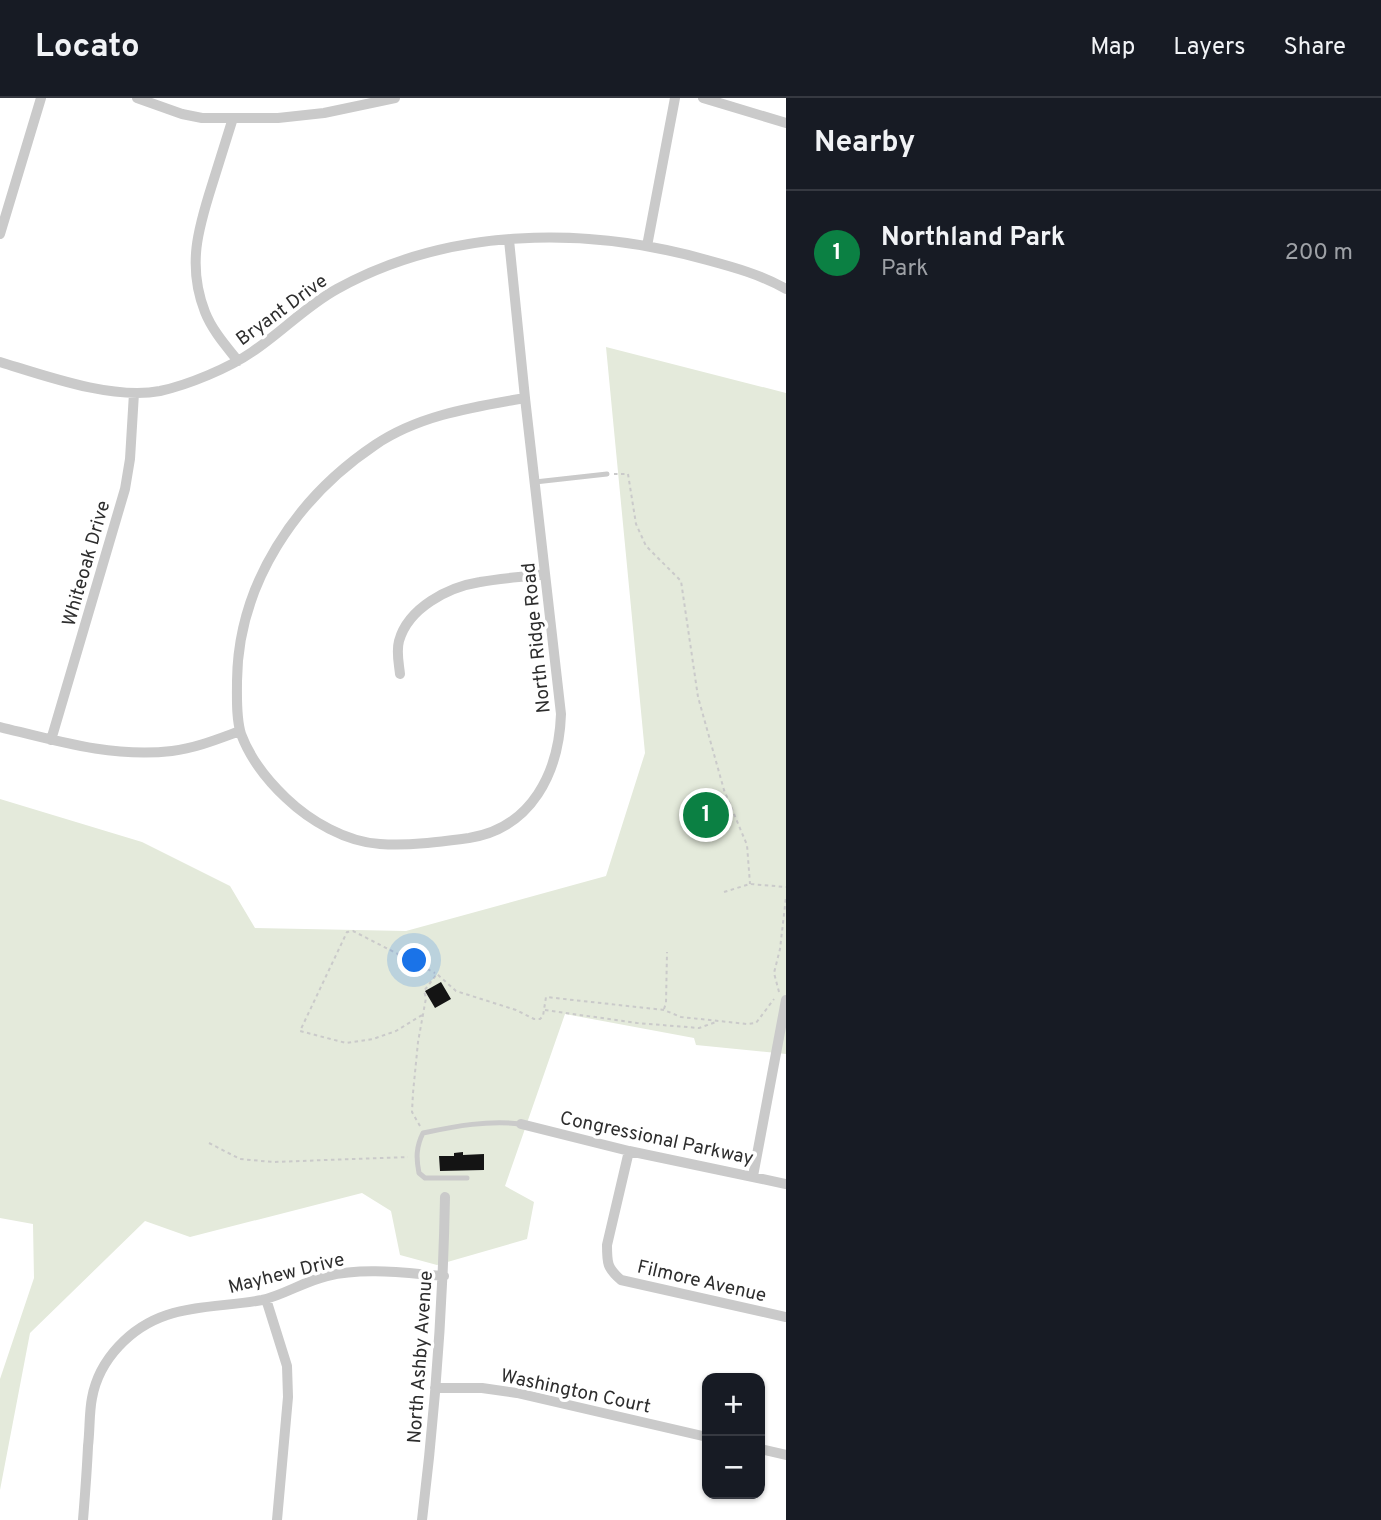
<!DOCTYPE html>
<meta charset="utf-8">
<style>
:root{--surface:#171b24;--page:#242831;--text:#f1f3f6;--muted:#9ea1a6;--line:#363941;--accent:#0b8043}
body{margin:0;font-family:Overpass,sans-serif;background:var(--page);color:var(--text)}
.controls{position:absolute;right:21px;bottom:21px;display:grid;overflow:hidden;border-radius:14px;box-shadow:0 2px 5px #0004}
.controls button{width:63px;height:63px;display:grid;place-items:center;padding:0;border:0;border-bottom:2px solid var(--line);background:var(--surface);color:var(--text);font:35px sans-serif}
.you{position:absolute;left:415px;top:863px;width:24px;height:24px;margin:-18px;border:5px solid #fff;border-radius:50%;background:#1a73e8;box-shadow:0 0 0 10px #1a73e833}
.badge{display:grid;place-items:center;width:46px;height:46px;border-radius:50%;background:var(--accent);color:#fff;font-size:23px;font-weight:700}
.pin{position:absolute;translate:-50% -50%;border:4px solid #fff;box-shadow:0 2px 7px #0006}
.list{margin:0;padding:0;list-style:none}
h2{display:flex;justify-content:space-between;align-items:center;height:91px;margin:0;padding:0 28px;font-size:30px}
h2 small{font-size:23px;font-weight:400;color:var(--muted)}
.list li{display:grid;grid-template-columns:46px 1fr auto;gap:21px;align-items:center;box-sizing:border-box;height:126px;padding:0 28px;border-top:2px solid var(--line)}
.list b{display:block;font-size:26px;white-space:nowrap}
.list p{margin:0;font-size:23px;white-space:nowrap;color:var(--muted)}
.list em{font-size:23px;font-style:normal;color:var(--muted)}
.map{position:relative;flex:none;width:786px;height:1422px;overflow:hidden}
header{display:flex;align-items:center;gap:42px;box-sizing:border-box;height:98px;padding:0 35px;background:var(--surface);border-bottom:2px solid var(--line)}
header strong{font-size:33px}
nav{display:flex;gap:38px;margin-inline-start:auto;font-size:24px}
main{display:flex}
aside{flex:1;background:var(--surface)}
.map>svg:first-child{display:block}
</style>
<header>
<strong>Locato</strong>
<nav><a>Map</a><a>Layers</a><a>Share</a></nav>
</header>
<main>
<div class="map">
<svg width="786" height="1422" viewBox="0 0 786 1422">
<rect width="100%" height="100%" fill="#fff"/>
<!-- green -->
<path fill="#e4eadb" d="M606,249L786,295V956L696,947L694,940L565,916L505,1088L534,1104L527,1141L437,1167L400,1157L391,1113L362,1095L190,1139L145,1123L30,1235L0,1392V1281L34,1180L33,1126L0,1120V701L142,744L230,788L255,830L406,833L606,778L645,655Z"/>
<!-- building -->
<path fill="#141414" d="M441,884L451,901L435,910L425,893Z
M463,1054V1057L484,1056V1072L440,1073L439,1058H454V1055Z"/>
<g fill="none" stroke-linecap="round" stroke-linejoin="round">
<!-- path -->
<path stroke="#cacaca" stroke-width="2" stroke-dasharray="3.5 3.5" stroke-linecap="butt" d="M614,376H628L636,426L646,448L681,483L698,599L724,692L747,747L750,786
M724,794L750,786L786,789
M779,894L774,875L780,851L786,799
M664,911L666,905L667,854
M545,912L637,925L699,930L716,924
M422,917L396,933L373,941L346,945L300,933L347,834L353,833L435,875
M420,1028L412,1014L413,995L418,944L426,900L424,893L437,876L456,893L516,912L534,921H540L543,918L546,899L664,912L681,919L747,926L756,925L774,901
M209,1045L240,1061L273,1064L408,1059"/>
<!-- service -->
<path stroke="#cacaca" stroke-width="5" d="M535,384L607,376
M467,1080H425L419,1075C416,1060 416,1049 423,1035C456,1028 488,1022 521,1026"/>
<!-- minor -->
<path stroke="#cacaca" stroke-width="10" d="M137,0L182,16L202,20H278L324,15L395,0
M703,0L786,25
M233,20C226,42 219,65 212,87C198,131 187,168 205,214C212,232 226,248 238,263
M0,136L41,0
M509,142L525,300L561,616C559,674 532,730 469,740C439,744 410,748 380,746C346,744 310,723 286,700C268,683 250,660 241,636C236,620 237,600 237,583C238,486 296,400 375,347C419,317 474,309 525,300
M647,148L675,0
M0,264C46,278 112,302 160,293C188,287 229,270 252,254C282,234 306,208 337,191C449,129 586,128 707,162C733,169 762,177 786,191
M400,576C399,566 396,554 399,543C408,510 448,489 480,484C501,480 524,479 545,476
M0,629C57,643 113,660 172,653C196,650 218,641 240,633
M51,642L125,391L130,361L134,295
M521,1026L629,1053L786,1086
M629,1053L607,1147C607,1165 607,1170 621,1182L786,1219
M753,1078L786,902
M266,1201L287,1268L288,1299L277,1422
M435,1290H482L517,1295L707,1339
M760,1351L786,1357
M83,1422C85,1397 87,1372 88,1348C90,1332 89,1315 92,1300C99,1261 131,1229 167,1217C197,1207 231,1208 262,1202C284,1197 305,1183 327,1178C364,1169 405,1175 444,1178
M422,1422C435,1315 443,1207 445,1099"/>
</g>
<g text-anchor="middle" stroke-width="7" stroke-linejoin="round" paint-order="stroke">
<!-- street labels -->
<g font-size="19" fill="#2d2d2d" stroke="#fff">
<text transform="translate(281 211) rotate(-36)" y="7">Bryant Drive</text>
<text transform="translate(85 465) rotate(-74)" y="7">Whiteoak Drive</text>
<text transform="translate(535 540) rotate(-96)" y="7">North Ridge Road</text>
<text transform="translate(657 1039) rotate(12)" y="7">Congressional Parkway</text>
<text transform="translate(286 1174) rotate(-14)" y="7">Mayhew Drive</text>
<text transform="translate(702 1182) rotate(13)" y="7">Filmore Avenue</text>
<text transform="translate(419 1259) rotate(-86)" y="7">North Ashby Avenue</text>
<text transform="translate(576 1292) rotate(12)" y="7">Washington Court</text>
</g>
</g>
</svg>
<div class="controls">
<button>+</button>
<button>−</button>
</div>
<div class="you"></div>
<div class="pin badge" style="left:706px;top:717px">1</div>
</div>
<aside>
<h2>Nearby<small></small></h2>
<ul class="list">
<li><span class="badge">1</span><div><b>Northland Park</b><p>Park</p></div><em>200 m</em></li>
</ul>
</aside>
</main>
